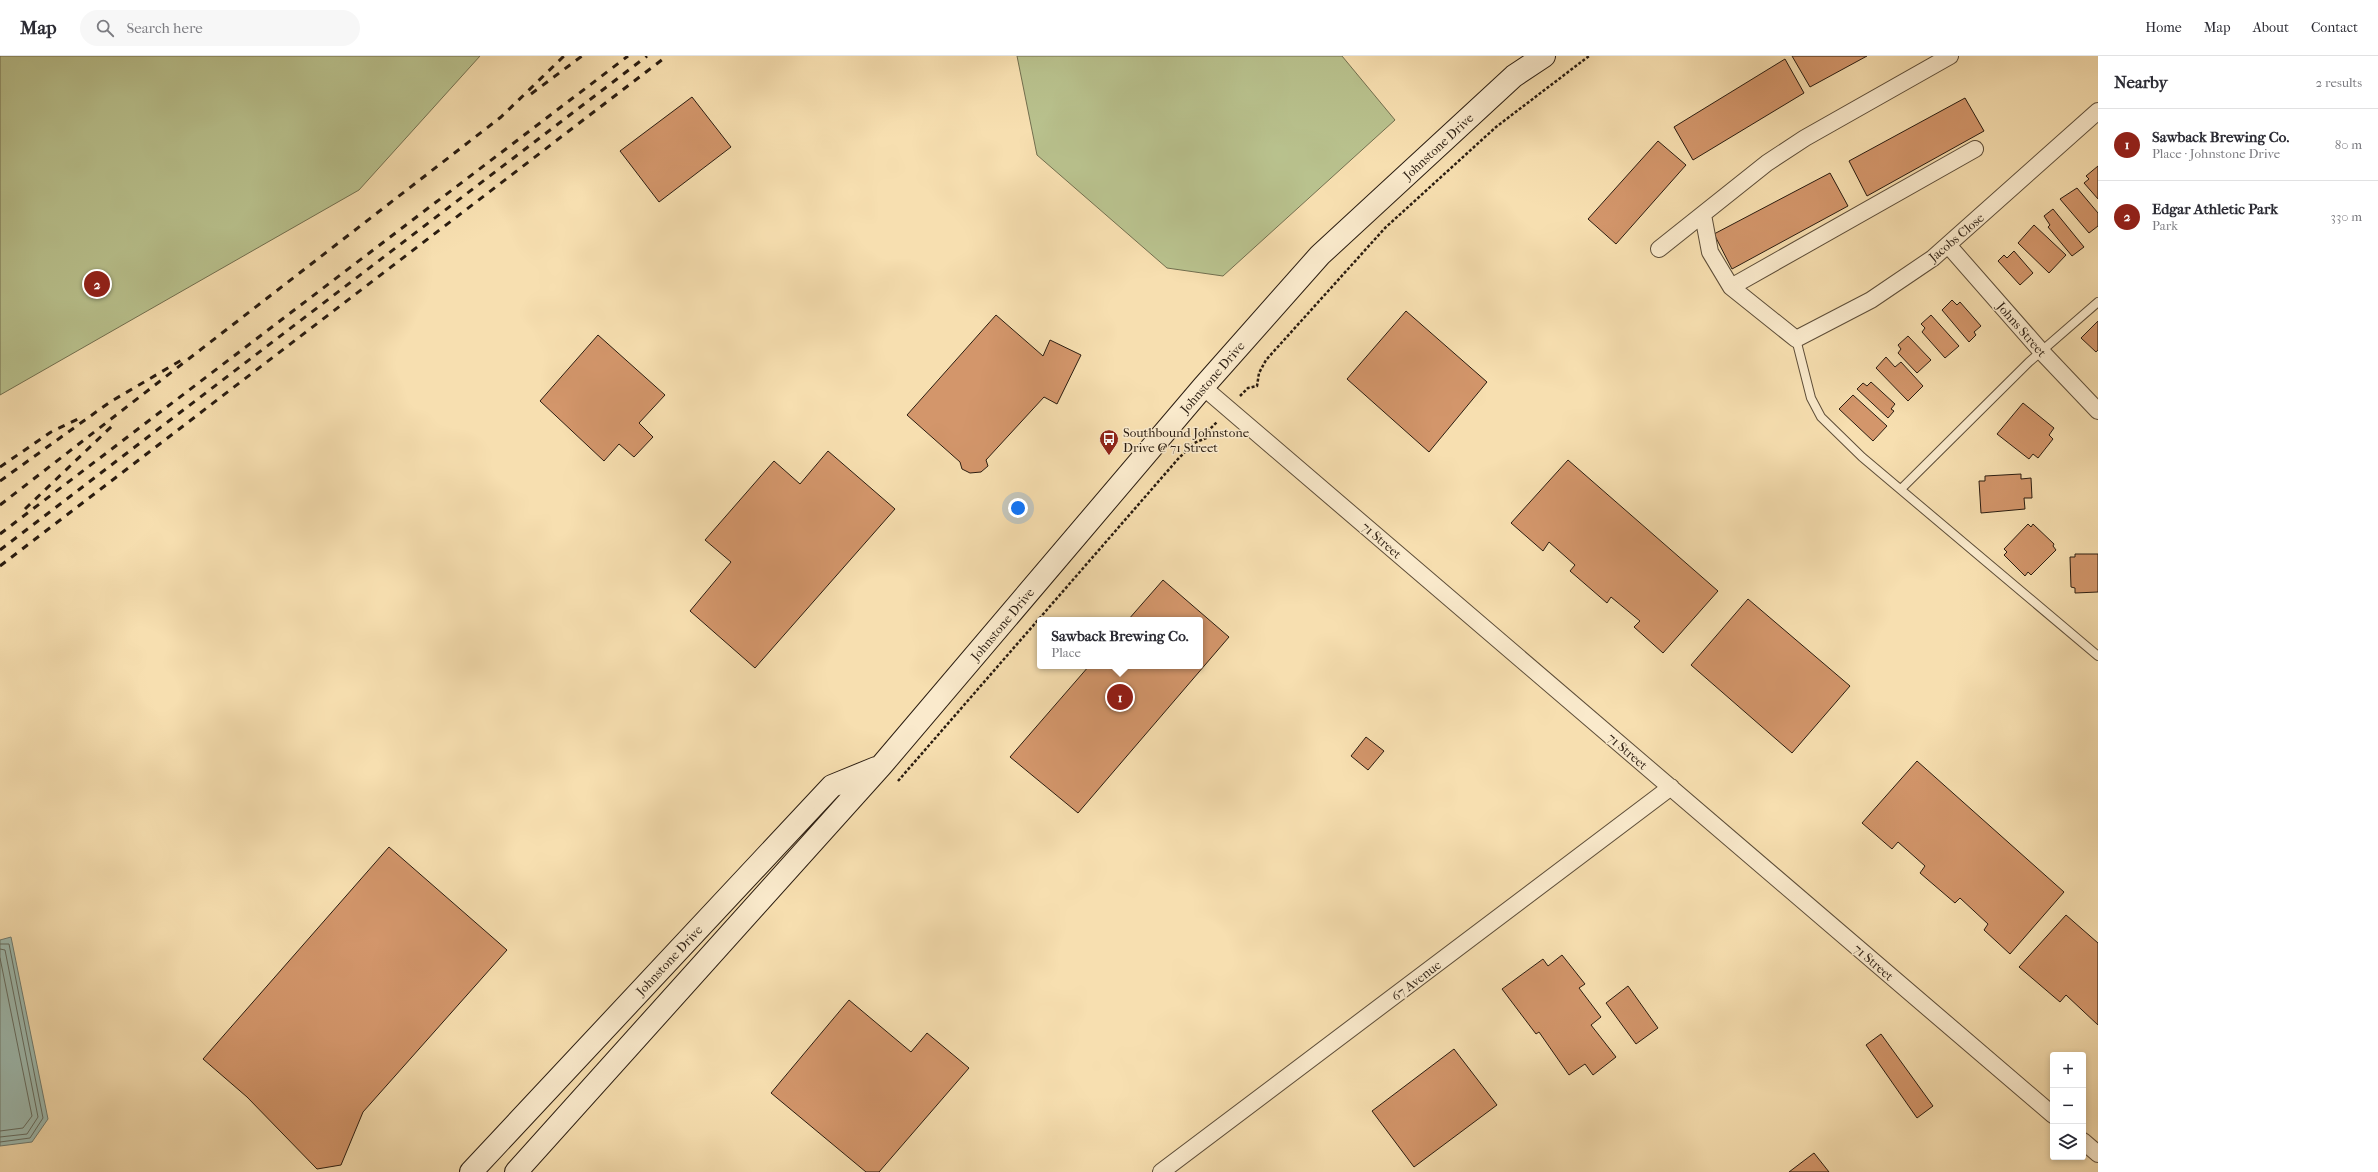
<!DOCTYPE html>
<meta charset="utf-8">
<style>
:root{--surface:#fff;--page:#f7f7f7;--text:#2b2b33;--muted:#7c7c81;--line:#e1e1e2;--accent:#8f2418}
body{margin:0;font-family:"IM FELL French Canon",serif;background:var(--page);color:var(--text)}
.controls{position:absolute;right:12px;bottom:12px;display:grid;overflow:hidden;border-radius:4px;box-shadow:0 2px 6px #0003}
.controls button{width:36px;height:36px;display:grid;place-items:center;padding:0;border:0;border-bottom:1px solid var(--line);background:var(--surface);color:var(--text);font:20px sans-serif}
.you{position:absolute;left:1018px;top:452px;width:14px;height:14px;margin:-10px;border:3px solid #fff;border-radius:50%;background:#1a73e8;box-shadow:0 0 0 6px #1a73e833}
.badge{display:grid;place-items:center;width:26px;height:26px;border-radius:50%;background:var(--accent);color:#fff;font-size:13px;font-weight:700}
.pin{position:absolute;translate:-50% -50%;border:2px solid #fff;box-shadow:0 1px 4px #0006}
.popup{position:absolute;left:1037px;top:561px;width:166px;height:52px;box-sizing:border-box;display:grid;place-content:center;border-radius:4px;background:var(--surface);filter:drop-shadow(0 1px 3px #0005);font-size:13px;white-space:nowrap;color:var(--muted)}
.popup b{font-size:15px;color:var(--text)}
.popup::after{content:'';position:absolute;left:50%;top:100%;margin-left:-8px;border:8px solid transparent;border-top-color:var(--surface)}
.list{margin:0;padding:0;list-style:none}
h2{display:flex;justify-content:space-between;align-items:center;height:52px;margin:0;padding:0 16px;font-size:17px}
h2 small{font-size:13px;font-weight:400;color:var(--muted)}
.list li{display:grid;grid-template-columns:26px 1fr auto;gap:12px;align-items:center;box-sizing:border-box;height:72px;padding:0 16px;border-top:1px solid var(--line)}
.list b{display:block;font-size:15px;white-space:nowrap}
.list p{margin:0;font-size:13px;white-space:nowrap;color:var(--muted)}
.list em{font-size:13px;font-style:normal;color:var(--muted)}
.icon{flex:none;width:22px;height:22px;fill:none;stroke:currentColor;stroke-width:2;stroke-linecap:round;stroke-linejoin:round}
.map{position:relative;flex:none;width:2098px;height:1116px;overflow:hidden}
header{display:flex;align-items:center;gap:24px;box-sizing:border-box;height:56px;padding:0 20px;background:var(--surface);border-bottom:1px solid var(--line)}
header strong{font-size:19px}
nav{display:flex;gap:22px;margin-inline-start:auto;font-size:14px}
.search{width:280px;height:36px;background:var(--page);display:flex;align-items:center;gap:10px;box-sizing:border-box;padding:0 14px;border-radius:22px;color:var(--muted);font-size:15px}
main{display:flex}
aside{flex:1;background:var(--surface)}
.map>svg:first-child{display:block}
</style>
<header>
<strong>Map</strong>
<div class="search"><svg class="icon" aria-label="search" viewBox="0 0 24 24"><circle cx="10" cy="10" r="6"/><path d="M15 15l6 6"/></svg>Search here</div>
<nav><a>Home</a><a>Map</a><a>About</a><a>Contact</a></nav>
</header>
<main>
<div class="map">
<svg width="2098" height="1116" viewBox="0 0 2098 1116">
<rect width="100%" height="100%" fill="#f7dfb0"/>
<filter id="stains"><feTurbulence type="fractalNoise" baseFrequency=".005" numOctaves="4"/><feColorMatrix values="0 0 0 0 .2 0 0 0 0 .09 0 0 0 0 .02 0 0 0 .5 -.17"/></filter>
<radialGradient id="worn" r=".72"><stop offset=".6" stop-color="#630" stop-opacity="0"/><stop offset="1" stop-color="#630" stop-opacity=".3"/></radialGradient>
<!-- green -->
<path fill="#b9c28e" stroke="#726f4f" d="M0,0H480L359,134L0,339Z
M1017,0H1342L1395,64L1223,220L1167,212L1037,99Z"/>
<!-- water -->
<path fill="#9ebcb2" stroke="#707c71" d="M11,881L48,1063L32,1086L0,1090V884Z"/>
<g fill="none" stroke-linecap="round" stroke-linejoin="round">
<!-- shore -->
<path stroke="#646c61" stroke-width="1" d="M0,888H9L43,1062L30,1082L0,1086
M0,893L5,894L38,1061L27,1078L0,1081
M0,902L32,1060L23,1072L0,1075"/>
</g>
<!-- building -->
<path fill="#d3966b" stroke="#2a1c10" d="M1792,0H1867L1810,31Z
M1785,3L1804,37L1693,104L1674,71Z
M692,41L731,91L659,146L620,95Z
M1965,42L1984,75L1867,140L1849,105Z
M1658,85L1686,109L1616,188L1588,163Z
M2098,110V143L2084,127L2089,123L2086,120Z
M1830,117L1848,150L1732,213L1714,178Z
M2077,132L2098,157V170L2089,177L2060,143Z
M2053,153L2084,191L2072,200L2048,171L2050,169L2044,160Z
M2034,169L2066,199L2049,217L2018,187Z
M2014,195L2033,217L2020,229L1998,205L2004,199L2007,202Z
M1952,244L1957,249L1960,246L1981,270L1974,276L1976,279L1969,286L1942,254Z
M1406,255L1487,326L1429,396L1347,323Z
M996,259L1043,300L1050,284L1081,299L1057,348L1044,341L986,404L988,410L981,416L970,417L962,413L960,406L907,359Z
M1931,259L1959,290L1945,302L1922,276L1925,272L1921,268Z
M2098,265V294L2096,296L2081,282Z
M598,279L665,339L639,367L653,381L634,401L619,388L604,405L540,345Z
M1908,280L1931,304L1917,317L1898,297L1901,293L1898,289Z
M1886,301L1895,311L1901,306L1923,330L1908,345L1876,312Z
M1871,326L1895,348L1891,353L1894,355L1888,362L1857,333L1863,327L1867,330Z
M1853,339L1887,370L1873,385L1839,353Z
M2023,347L2054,372L2049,379L2053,383L2038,402L2033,398L2029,403L1997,378Z
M828,395L895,453L755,612L690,555L731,506L705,484L774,405L800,428Z
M1568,404L1718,535L1663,597L1634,571L1640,565L1611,541L1607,547L1570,515L1575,509L1549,486L1543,495L1511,467Z
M2021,418V423L2031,422L2032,442H2024L2025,453L1981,457L1979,425H1985V420Z
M2028,468L2031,471L2033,468L2054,488L2053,490L2056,494L2031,519L2028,516L2025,520L2004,499L2007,496L2004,493Z
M2075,498H2098V536L2075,537V532L2071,531L2070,501H2075Z
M1163,524L1229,581L1078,757L1010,701L1089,610H1200V564H1128Z
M1748,543L1850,630L1792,697L1691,609Z
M1366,681L1384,695L1368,714L1351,700Z
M1917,705L2064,836L2010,898L1984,874L1988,868L1960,842L1955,847L1920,817L1925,810L1898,786L1892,793L1862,767Z
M389,791L507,894L363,1056L341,1109L317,1113L247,1041L203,1003Z
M2066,859L2098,887V969L2066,939L2060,946L2019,911Z
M1562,899L1585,928L1579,932L1601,961L1591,969L1616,1001L1593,1019L1585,1008L1569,1019L1539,976L1536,978L1502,933L1543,903L1548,910Z
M1628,930L1658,972L1636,988L1606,947Z
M849,944L911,996L927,977L969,1012L879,1116H866L771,1037Z
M1881,978L1933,1050L1917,1062L1866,989Z
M1454,993L1497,1049L1414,1111L1372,1055Z
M1814,1097L1829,1116H1789Z"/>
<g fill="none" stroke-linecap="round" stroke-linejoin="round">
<!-- lane casing -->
<g stroke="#5d4d38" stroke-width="10">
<path id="lane" d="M1796,283L1811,342L1821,361L1862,401L2098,600
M1901,433L2029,306L2098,246"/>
</g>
<!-- street casing -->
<g stroke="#5d4d38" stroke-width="18">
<path id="street" d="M1703,159L1710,196L1731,231L1796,283L1871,244L1933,202L2098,55
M1948,189L2041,295L2098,355
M1659,193L1767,107L1805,82L1950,0
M1731,231L1975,93
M1203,331L2053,1059
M2083,1085L2098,1098
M1161,1116L1671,731"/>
</g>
<!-- secondary casing -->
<g stroke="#2a1c10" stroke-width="24">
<path id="secondary" d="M471,1116L832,730L876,712
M516,1116L881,710L1203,331L1320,199L1514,20L1544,0"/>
</g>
<!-- path -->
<path stroke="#2a1c10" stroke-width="2.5" stroke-dasharray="3 2" stroke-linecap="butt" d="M1240,340L1248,332L1257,330L1259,317L1266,304L1385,172L1496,71L1589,0
M898,725L1178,403L1194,387L1209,381V374L1217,366"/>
<!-- lane -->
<use href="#lane" stroke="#faeacc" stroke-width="8"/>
<!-- street -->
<use href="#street" stroke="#faeacc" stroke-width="16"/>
<!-- secondary -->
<use href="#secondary" stroke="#faeacc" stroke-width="22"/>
<!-- rail -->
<path stroke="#2a1c10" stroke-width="3" stroke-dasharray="7 7" stroke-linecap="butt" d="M531,38L582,0
M0,411L51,376L82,361
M0,425L110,346L185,302
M0,449L501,61L564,0
M25,453L112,370
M0,478L628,0
M0,494L647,0
M0,510L667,0"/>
</g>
<!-- icons -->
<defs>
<g id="bus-pin" transform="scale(1)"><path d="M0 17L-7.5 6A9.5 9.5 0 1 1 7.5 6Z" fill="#8f2418" stroke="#faeacc"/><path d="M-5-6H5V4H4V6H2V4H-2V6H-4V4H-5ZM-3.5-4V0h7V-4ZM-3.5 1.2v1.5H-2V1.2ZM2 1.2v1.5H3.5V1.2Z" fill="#fff"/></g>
</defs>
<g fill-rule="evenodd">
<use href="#bus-pin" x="1109" y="383"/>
</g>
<g text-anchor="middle" stroke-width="3" stroke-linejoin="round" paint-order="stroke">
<!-- street labels -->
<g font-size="13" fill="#2a1c10" stroke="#faeacc">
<text transform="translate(1438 90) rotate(-43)" y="5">Johnstone Drive</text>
<text transform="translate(1956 181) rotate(-40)" y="5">Jacobs Close</text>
<text transform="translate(2022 273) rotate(49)" y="5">Johns Street</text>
<text transform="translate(1212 321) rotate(-49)" y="5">Johnstone Drive</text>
<text transform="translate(1382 484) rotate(41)" y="5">71 Street</text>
<text transform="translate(1002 568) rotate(-50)" y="5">Johnstone Drive</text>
<text transform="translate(1628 695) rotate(41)" y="5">71 Street</text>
<text transform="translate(669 904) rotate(-47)" y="5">Johnstone Drive</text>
<text transform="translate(1874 906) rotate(41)" y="5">71 Street</text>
<text transform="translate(1416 924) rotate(-37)" y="5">67 Avenue</text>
</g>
<!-- poi labels -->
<g font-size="13" fill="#2a1c10" stroke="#faeacc" text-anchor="start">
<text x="1123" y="381">Southbound Johnstone<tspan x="1123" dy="15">Drive @ 71 Street</tspan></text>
</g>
</g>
<rect width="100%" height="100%" filter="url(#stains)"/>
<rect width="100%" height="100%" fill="url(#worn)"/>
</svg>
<div class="controls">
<button>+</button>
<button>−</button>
<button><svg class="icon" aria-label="layers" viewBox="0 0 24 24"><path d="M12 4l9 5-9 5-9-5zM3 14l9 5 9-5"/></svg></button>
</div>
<div class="you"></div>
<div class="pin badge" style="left:1120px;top:641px">1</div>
<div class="popup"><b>Sawback Brewing Co.</b>Place</div>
<div class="pin badge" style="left:97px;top:228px">2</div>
</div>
<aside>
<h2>Nearby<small>2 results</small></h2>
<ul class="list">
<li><span class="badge">1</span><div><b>Sawback Brewing Co.</b><p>Place · Johnstone Drive</p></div><em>80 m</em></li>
<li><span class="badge">2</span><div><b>Edgar Athletic Park</b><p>Park</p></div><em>330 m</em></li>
</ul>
</aside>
</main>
